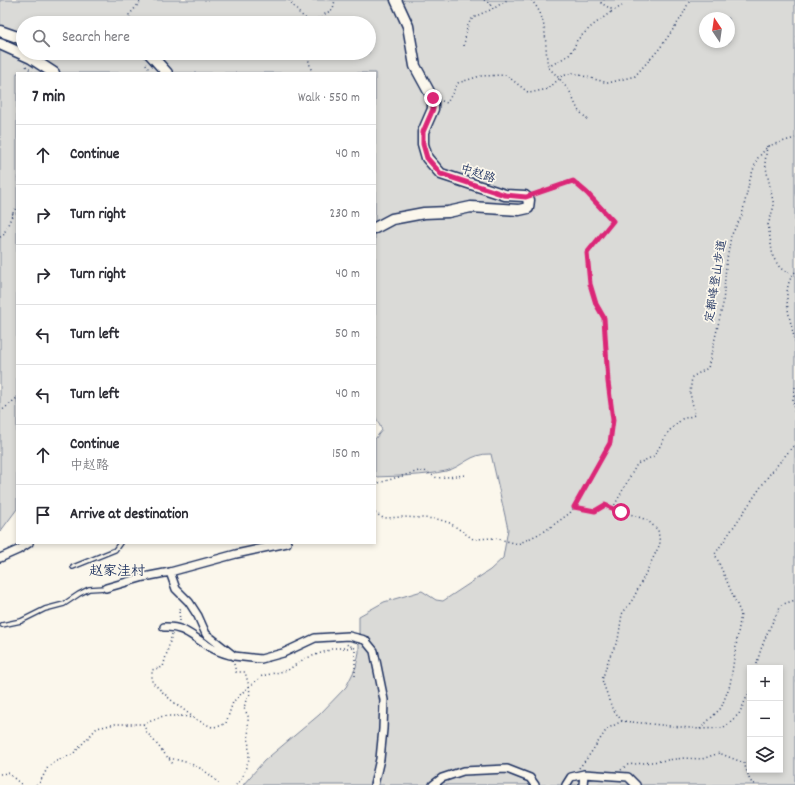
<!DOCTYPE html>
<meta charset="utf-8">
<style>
:root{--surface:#fff;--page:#f7f7f7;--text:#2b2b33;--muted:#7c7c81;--line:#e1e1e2}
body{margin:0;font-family:Dekko,"LXGW WenKai TC",sans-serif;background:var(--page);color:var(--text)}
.controls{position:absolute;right:12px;bottom:12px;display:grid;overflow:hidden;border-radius:0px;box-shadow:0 2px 6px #0003}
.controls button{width:36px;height:36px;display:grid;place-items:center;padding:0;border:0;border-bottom:1px solid var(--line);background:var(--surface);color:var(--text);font:20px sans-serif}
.compass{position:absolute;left:699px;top:12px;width:36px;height:36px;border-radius:50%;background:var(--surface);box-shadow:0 2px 6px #0003;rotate:347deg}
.stop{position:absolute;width:12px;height:12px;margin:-9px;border:3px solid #db2777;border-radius:50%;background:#fff}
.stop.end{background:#db2777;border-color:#fff;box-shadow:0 1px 4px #0008}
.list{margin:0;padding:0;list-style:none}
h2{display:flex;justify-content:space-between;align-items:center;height:52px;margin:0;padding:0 16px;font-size:17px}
h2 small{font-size:13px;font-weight:400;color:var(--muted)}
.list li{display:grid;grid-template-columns:26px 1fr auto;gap:12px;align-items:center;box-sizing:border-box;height:60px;padding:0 16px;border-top:1px solid var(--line)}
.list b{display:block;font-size:15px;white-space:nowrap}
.list p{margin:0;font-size:13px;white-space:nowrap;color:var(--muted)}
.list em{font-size:13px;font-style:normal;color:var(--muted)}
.icon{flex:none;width:22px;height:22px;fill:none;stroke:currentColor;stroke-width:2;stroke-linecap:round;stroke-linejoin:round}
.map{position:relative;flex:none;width:795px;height:785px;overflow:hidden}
.search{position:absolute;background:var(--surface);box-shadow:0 2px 6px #0003;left:16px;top:16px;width:360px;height:44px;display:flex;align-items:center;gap:10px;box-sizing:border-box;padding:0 14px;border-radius:22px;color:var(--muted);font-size:15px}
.panel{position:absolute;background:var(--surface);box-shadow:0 2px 6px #0003;left:16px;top:72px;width:360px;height:472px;border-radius:0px}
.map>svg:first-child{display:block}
</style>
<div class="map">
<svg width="795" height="785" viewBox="0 0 795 785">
<rect width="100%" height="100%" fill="#fbf7ec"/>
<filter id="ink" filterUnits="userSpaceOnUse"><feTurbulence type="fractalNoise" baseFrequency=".025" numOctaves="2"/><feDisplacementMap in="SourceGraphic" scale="8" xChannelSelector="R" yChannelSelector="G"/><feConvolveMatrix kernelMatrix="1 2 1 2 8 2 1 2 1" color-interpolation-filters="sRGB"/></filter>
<g filter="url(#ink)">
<!-- green -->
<path fill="#dadad7" stroke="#7a849a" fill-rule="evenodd" d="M0,0H795V785H243L264,761L319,715L346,687L356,667L359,652V616L384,602L422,591L436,600L443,601L490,570L503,558L508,529L491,454C470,453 463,467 446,471C423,476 399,476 375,477V439L382,430L375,416V73H17V509L0,532ZM705,18H729V42H705ZM23,23H369V53H23ZM750,668H780V770H750Z"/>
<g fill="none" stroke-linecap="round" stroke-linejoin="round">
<!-- lane casing -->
<g stroke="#1b2f5e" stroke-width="6">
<path id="lane" d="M73,567L115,550L120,543
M2,625L21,621L45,609L64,604L79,594L89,589L106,588"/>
</g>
<!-- street casing -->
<g stroke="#1b2f5e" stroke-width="10">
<path id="street" d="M0,558L18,550L29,543
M170,572L176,589L189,602L198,616L206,634L234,656L261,659L283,653L315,638L349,636L365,640L374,651L384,700L383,729L380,759L374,785
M106,588L144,577L170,572L236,554L287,543
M164,627C184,626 191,636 207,645C214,650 222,653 230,655
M433,785L442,778L463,771L507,769L530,778L535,785
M566,785L571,777L584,774L628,777L636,785
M583,785L584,774"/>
</g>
<!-- secondary casing -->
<g stroke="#1b2f5e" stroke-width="13">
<path id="secondary" d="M0,31L23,39
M0,44L31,58L54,73
M149,53L167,73
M375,228L392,219L424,213L448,212L471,207L519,210L528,208L529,200L525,196L505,195L441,174L427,158L423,144V132L433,109V99L415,66L408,26L396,0"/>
</g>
<!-- path -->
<path stroke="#1b2f5e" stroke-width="1.5" stroke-dasharray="1 3" stroke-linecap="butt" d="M289,0L298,12L311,23
M484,0L490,4L493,9L507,0
M531,0C549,18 544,44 548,67L559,78L570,92L578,110L589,121
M611,12L622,6
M131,23L129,15L142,0
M311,23L333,9L335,0
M464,46C468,19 467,19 493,9
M310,53L308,58L312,73
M146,64L150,73
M26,66L33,73
M548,67L569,55L574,48L577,40L592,26L611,12V9L601,3L604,0
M442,101L447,103L458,83L480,76L506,75L529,93L548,89L562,76L573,73L608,83L635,76L660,48L681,18L690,0
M767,146L765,163L774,206L768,225L773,257L780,268L792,275
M534,194L573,181L587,193L613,221L587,253L590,284L596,305L604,318L608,382L613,420L610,443L574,507
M12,214L17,213
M0,237L3,236L14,211L17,207
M795,272C779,290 791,320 795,342
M795,387L793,399L795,418
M0,412L17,398
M375,484L419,471H425L437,478L466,475
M375,513L383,518L404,517L437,519L450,523L473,539L495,538L518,544L545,531L570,513L574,507L595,511L605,505L613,508
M180,621L179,611L182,606
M172,634L163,667L152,670V682L171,700L193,717
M234,664L236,672H245L249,686L250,694L246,700L244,708L248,716L249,759L242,778L236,785
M756,668C760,646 771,625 781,605L795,600
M355,676V648
M622,721L612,708L602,680L609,658L618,640L622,614L633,599L660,544L658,530L647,520L613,508L637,464L654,456L669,431L682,419L695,415L690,393L692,377L708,368L723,304L726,265L731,236L742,215L750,179L757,159L768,146L795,138
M144,724L146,731L173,764
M700,729L721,708L730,685L741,614L715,554L769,475L795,444
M169,758C192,763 204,767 220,785
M579,768L588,757L607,729L622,721L700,729L723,728L739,714L750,690
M621,770L627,765L684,758L702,759L719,753L744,763L750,781L756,785
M0,774L8,773L22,785
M36,785L40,782L48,767L54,762L73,754L97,728L115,724H144L163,716H183L193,718L212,727L220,726L226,723L233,702L245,690L262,676L288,670L304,659L335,648H355L346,644"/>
<!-- lane -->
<use href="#lane" stroke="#fbf7ec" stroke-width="3.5"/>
<!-- street -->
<use href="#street" stroke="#fbf7ec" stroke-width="7"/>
<!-- secondary -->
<use href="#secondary" stroke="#fbf7ec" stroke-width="10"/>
</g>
</g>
<g fill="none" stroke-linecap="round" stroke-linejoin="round" filter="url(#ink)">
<!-- route -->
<path stroke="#db2777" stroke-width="5" d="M433,98V109L423,132V144L427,158L441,174L505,195L526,197L573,181L587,193L613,221L587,253L590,284L596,304L604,318L608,382L613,420L610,443L574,507L595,511L605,505L621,512"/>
</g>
<g text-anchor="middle" stroke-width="3.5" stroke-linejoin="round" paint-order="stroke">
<!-- street labels -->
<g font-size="12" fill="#1b2f5e" stroke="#fbf7ec">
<text transform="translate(478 173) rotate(18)" y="4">中赵路</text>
<text transform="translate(715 281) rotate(-81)" y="4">定都峰登山步道</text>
</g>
<!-- quarter labels -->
<g font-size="14" fill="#1b2f5e" stroke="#fbf7ec">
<text x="117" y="575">赵家洼村</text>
</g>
</g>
</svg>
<div class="controls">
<button>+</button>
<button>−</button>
<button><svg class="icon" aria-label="layers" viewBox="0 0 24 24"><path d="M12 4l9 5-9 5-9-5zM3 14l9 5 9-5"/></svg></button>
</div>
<svg class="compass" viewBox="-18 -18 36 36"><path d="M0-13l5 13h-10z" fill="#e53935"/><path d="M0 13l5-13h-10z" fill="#7c7c81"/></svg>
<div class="stop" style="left:621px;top:512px"></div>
<div class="stop end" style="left:433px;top:98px"></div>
<div class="search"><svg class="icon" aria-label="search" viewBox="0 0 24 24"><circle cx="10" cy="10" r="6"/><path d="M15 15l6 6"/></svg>Search here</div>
<section class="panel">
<h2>7 min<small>Walk · 550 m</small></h2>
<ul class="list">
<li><svg class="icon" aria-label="ahead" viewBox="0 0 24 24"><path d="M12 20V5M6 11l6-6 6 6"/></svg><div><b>Continue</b></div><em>40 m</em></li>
<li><svg class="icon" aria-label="right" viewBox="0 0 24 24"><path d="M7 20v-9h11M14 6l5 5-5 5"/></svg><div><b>Turn right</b></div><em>230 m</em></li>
<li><svg class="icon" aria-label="right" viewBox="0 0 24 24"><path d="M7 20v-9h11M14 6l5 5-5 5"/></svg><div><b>Turn right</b></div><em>40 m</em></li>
<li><svg class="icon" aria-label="left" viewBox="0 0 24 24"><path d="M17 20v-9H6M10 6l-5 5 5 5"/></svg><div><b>Turn left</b></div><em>50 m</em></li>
<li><svg class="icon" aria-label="left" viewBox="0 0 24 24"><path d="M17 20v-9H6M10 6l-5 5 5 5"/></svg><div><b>Turn left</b></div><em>40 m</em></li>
<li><svg class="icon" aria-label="ahead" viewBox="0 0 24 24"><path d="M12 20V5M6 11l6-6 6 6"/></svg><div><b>Continue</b><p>中赵路</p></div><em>150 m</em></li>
<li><svg class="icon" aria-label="arrive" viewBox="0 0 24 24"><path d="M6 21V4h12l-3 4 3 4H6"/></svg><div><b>Arrive at destination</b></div></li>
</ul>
</section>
</div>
